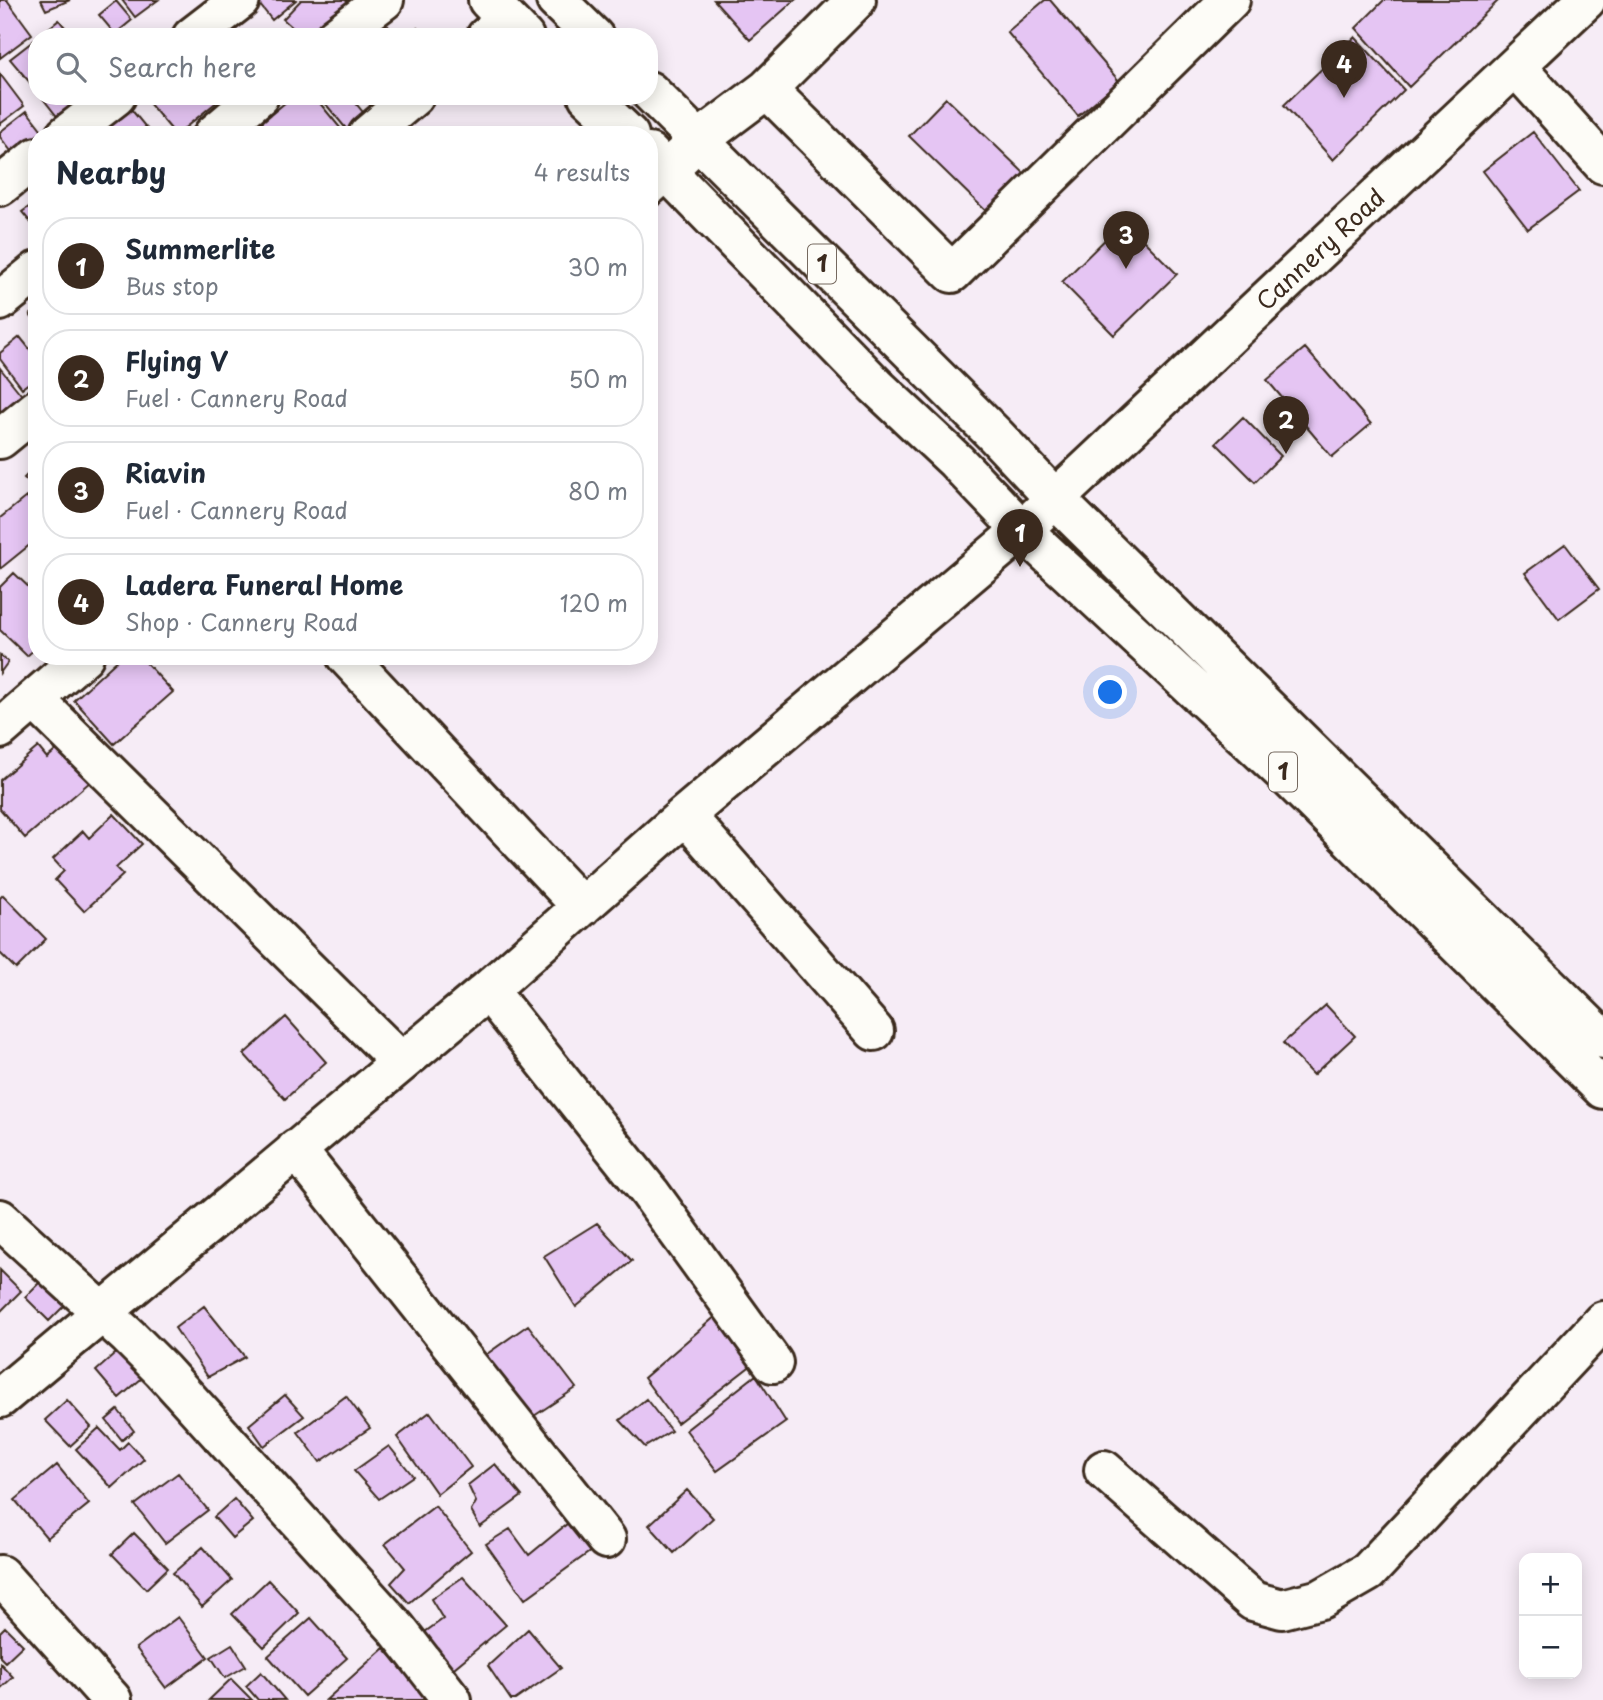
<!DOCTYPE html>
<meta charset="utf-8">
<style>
:root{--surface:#fff;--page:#f2f2f3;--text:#1f2937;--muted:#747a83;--line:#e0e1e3;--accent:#3b2a1e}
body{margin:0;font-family:"Playpen Sans",sans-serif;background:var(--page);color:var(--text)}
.controls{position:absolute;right:21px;bottom:21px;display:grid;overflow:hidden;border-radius:14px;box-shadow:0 4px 18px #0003}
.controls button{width:63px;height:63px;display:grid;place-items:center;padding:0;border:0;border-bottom:2px solid var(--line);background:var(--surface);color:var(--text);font:35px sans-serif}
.you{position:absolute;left:1111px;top:693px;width:24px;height:24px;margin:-18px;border:5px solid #fff;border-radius:50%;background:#1a73e8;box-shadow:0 0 0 10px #1a73e833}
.badge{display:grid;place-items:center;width:46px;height:46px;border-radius:50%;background:var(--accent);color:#fff;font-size:23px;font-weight:700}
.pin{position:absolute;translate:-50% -58px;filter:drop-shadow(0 2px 4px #0008)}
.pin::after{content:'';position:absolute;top:37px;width:24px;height:21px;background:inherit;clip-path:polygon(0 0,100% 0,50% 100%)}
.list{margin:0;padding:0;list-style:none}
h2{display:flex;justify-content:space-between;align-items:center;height:91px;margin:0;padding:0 28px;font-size:30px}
h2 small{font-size:23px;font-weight:400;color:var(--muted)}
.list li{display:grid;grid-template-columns:46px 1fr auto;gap:21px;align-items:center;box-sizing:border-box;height:98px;margin:0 14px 14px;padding:0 14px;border:2px solid var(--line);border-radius:28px}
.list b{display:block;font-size:26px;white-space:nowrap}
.list p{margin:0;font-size:23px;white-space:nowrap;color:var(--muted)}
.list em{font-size:23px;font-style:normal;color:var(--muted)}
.icon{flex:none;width:38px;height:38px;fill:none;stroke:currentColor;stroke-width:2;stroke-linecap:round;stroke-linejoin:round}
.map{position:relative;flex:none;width:1603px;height:1700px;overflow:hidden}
.search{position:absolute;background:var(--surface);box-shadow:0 4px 18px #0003;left:28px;top:28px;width:630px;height:77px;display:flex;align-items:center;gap:18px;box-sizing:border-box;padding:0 24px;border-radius:28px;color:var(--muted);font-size:26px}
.panel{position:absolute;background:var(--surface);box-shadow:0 4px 18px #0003;left:28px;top:126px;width:630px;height:539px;border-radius:28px}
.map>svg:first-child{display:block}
</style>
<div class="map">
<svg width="1603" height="1700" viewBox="0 0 1603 1700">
<rect width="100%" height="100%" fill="#f6ecf6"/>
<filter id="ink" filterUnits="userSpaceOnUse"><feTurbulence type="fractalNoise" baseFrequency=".0143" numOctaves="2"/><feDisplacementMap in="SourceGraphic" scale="14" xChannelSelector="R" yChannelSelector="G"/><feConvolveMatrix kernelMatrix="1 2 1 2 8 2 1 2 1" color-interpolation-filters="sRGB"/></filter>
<g filter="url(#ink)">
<!-- building -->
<path fill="#e5c5f3" stroke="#3b2a1e" stroke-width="2" d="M0,0H7L32,34L0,58Z
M41,0H70L46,10Z
M122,0H158L135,17Z
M256,0H296L272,20Z
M301,0H358L326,37H303L283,19Z
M714,0H795L750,40Z
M1045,0H1050L1119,81L1078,116L1007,32Z
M1384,0H1499L1409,87L1356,28Z
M116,1L132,20L115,34L99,15Z
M59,20L73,37H38Z
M388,26L397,37H376Z
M417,28L425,37H407Z
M1355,37L1404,90L1333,160L1284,105Z
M37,38V91L10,59Z
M0,74L24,106L0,124Z
M41,96H87L59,119Z
M143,96H224L176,135Z
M293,96H314L346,135H261L255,128Z
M319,96H350L366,116L348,131Z
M362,96H398L379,114Z
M946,98L1025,174L987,212L909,136Z
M126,103L149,131L144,135H87Z
M27,111L44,133L37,135V139L15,156L0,137V132Z
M1533,132L1579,191L1528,229L1483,171Z
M37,201V230L22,212Z
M1124,221L1177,274L1114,335L1062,282Z
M37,310V324L30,315Z
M20,337L37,358V377L22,388L0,359V353Z
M1305,348L1371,424L1332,457L1267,380Z
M0,368L28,403L0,425Z
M1243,417L1281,456L1255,482L1216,443Z
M37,465V490L24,478Z
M26,497L37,509V539L0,569V518Z
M1565,544L1599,589L1559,619L1525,573Z
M14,573L37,595V647L27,656L0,630V587Z
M0,655L8,662L0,673Z
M122,656H140L173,692L114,744L74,700Z
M38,747L47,758L60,747L90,782L25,838L0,809V780Z
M114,814L142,844L116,868L123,875L84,911L55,880L64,871L53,859L83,831L89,838Z
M3,895L46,939L16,969L0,953V898Z
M1326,1005L1355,1036L1313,1075L1283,1043Z
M286,1017L326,1062L285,1099L244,1054Z
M597,1223L632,1261L576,1307L544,1256Z
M0,1270L21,1291L0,1312Z
M43,1279L67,1303L49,1321L25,1297Z
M204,1306L245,1357L208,1377L175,1328Z
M717,1315L753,1364L677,1423L644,1378Z
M528,1325L576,1388L528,1420L480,1359Z
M124,1346L148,1373L119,1398L96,1371Z
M756,1375L786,1422L717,1471L686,1430Z
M285,1395L304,1416L264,1446L249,1425Z
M346,1396L370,1428L320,1462L298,1432Z
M646,1399L671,1431L645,1447L620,1420Z
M67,1400L91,1427L70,1446L45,1420Z
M118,1410L134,1431L122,1440L106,1420Z
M430,1412L471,1467L437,1494L397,1437Z
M99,1428L120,1450L128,1442L144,1459L112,1488L76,1449Z
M389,1446L413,1476L379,1499L354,1471Z
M495,1464L522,1496L480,1527L471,1511L476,1502L468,1485Z
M57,1465L89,1504L47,1538L15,1500Z
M178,1473L208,1510L165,1543L135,1505Z
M687,1490L713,1518L674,1553L649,1525Z
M234,1499L253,1521L232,1538L214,1517Z
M435,1506L471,1551L409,1603L391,1583L405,1568L385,1544Z
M573,1519L595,1548L525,1599L486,1544L510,1529L529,1555Z
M134,1533L168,1568L146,1589L112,1554Z
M203,1547L232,1580L202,1607L173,1573Z
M463,1577L506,1625L449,1672L418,1637L443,1619L431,1599Z
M268,1580L299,1613L264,1647L232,1614Z
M178,1617L208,1657L166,1688L136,1648Z
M311,1618L347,1658L304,1696L268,1656Z
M5,1627L23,1645L5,1662L0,1657V1632Z
M528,1629L561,1668L515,1700H511L488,1666Z
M232,1644L246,1666L225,1678L211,1657Z
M384,1648L431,1700H326Z
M0,1663L13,1677L0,1689Z
M261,1672L285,1700H258L246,1686Z
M231,1679L252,1700H209Z"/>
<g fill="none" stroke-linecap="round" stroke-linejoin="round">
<!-- minor casing -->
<g stroke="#3b2a1e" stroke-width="44">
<path id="minor" d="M192,37L240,0
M335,37L384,0
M486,37L506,20
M1516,67L1603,164
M767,89L952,273L1230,0
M66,135L116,96
M213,135L259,96
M368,135L414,96
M0,186L37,157
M649,186L699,140L767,89L856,0
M0,301L37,271
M0,439L37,409
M346,656L582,907
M35,700L401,1062
M0,729L84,656
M685,815L874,1031
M488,990L650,1193L773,1363
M296,1149L606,1539
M0,1219L128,1336L162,1370L396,1628L452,1700
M0,1398L488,990L685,815L1022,530
M1104,1470L1253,1601L1282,1609L1321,1599L1368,1572L1603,1321
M0,1575L112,1700"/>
</g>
<!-- major casing -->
<g stroke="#3b2a1e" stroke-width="44">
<path id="major" d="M1022,530L1586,0"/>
</g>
<!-- highway casing -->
<g stroke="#3b2a1e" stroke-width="44">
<path id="highway" d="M488,0L524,37
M556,0L594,37
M649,91L996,436L1056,500L1603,1039
M588,96L629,135
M649,153L876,386L956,461L1022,530L1282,771L1603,1089"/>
</g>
<!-- minor -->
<use href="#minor" stroke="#fdfcf7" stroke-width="38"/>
<!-- major -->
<use href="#major" stroke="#fdfcf7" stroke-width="38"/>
<!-- highway -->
<use href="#highway" stroke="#fdfcf7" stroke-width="38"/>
</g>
</g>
<g text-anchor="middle" stroke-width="6" stroke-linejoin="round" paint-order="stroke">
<!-- shield labels -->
<g fill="#fdfcf7" stroke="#75695f" stroke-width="2">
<rect x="808" y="244.5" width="28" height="39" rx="5"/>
<rect x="1269" y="752.5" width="28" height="39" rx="5"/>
</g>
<g font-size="23" font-weight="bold" fill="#3b2a1e">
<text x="822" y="272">1</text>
<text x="1283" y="780">1</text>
</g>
<!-- street labels -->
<g font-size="24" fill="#3b2a1e" stroke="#fdfcf7">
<text transform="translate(1321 250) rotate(-43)" y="8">Cannery Road</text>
</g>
</g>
</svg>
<div class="controls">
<button>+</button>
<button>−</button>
</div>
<div class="you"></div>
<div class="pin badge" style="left:1020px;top:567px">1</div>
<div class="pin badge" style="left:1286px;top:454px">2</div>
<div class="pin badge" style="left:1126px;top:269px">3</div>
<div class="pin badge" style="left:1344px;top:98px">4</div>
<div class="search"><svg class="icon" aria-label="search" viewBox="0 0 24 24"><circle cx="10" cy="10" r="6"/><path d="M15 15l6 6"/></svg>Search here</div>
<section class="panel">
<h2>Nearby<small>4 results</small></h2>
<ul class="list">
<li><span class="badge">1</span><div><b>Summerlite</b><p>Bus stop</p></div><em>30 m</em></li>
<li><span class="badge">2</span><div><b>Flying V</b><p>Fuel · Cannery Road</p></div><em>50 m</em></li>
<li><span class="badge">3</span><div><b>Riavin</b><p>Fuel · Cannery Road</p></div><em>80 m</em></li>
<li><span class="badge">4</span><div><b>Ladera Funeral Home</b><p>Shop · Cannery Road</p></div><em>120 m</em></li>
</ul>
</section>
</div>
